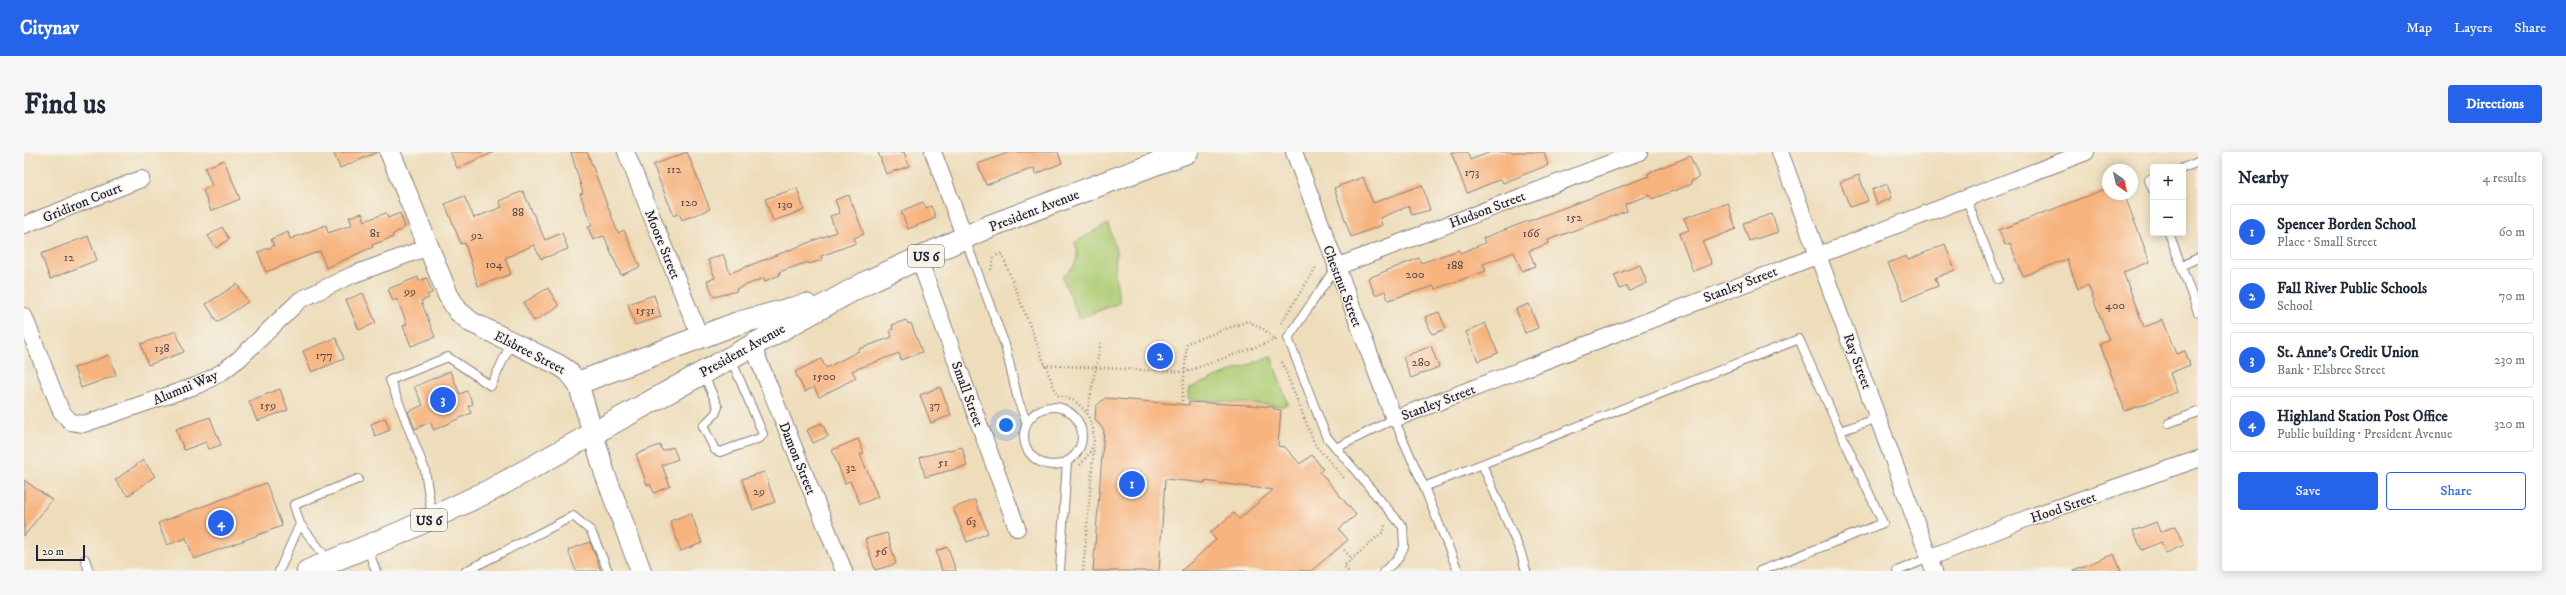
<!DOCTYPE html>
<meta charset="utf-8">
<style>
:root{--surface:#fff;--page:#f6f6f7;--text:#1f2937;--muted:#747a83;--line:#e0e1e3;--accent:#2563eb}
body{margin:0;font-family:"IM FELL DW Pica",serif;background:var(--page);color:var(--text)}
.controls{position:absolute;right:12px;top:12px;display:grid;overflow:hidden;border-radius:4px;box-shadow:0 2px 10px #0003}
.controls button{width:36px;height:36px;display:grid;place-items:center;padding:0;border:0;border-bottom:1px solid var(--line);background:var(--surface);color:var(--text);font:20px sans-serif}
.compass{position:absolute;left:2078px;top:12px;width:36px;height:36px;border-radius:50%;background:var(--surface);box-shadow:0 2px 10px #0003;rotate:146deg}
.scale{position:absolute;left:12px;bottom:10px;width:49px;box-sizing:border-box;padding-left:4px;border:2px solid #22223b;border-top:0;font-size:11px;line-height:14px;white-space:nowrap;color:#22223b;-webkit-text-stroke:3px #f7f3e8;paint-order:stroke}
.you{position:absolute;left:982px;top:273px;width:14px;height:14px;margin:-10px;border:3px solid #fff;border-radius:50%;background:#1a73e8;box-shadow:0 0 0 6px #1a73e833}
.badge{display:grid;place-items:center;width:26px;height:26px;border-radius:50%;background:var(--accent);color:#fff;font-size:13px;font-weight:700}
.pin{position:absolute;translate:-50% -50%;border:2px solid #fff;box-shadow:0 1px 4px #0006}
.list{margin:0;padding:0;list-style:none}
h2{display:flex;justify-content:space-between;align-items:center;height:52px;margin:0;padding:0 16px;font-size:17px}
h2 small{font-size:13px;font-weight:400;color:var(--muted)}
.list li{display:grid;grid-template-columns:26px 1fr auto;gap:12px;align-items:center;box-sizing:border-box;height:56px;margin:0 8px 8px;padding:0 8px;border:1px solid var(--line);border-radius:4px}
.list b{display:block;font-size:15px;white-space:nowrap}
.list p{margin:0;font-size:13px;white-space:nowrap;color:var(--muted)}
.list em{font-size:13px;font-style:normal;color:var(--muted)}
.actions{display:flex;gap:8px;padding:12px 16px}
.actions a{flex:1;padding:9px 0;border:1px solid var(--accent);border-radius:4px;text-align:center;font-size:14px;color:var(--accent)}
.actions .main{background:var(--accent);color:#fff}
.map{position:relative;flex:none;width:2174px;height:419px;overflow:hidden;border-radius:4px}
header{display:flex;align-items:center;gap:24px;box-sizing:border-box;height:56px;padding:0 20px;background:var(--accent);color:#fff}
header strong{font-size:19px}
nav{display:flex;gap:22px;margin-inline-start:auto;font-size:14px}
.intro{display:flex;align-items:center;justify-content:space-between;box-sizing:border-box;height:96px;padding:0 24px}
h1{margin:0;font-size:28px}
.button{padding:10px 18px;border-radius:4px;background:var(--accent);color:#fff;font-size:14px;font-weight:700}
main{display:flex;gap:24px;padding:0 24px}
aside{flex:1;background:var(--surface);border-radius:4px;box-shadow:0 2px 10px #0003}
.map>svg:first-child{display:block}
</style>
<header>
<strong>Citynav</strong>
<nav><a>Map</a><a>Layers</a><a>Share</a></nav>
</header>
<div class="intro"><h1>Find us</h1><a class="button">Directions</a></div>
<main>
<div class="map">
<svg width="2174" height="419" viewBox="0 0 2174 419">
<rect width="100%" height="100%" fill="#f7f3e8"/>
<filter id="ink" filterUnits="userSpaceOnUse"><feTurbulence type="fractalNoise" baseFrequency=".025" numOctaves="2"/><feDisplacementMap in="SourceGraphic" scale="8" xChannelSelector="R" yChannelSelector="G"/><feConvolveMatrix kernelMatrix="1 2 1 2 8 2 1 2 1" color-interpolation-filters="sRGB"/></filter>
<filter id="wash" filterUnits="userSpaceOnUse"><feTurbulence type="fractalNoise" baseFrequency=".012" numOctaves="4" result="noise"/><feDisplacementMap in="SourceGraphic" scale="16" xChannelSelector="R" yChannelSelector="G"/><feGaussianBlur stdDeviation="0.9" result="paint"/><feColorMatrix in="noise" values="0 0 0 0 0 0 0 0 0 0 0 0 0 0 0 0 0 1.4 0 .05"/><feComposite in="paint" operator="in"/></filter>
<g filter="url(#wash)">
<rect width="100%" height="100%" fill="#edb"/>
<!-- green -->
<path fill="#adcc73" stroke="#687757" d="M1084,72L1092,99L1091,122L1096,151L1055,166L1038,124C1052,115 1056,106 1051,90Z
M1247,204L1264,252L1259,254L1164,247L1166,236Z"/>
<g id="blocks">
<!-- building -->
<path fill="#f7b37e" d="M309,0H354L316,16Z
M426,0H470L433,16Z
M547,0H563L594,81L600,78L616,115L597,123L580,84L569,88L564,75L568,74L556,42L559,41Z
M663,0L686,57L658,68L655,61L650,64L629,13Z
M854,0H880L885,14L862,22Z
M986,0H1034L1038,11L1012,22L1010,16L962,33L954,12Z
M1427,0H1443L1446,8L1467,0H1520L1524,13L1479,31L1477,27L1443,41Z
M1666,4L1675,26L1667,29L1668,32L1628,47L1626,43L1601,52L1603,59L1524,88L1525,91L1505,99L1511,114L1498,119L1490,100L1459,112L1462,119L1411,137L1410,134L1364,148L1361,139L1351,143L1344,126L1395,106L1397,111L1435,98L1436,101L1461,91L1459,86L1625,24L1624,21Z
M200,8L216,47L187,59L179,38L188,34L181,16Z
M1835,23L1844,49L1826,55L1816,30Z
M1339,25L1349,51L1398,33L1406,58L1388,63L1385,54L1356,66L1358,73L1327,85L1310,36Z
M1863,32L1868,46L1853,52L1848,38Z
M773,36L780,58L749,69L741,47Z
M2084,36V42H2100L2126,110L2099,120L2120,175L2139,168L2152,202L2161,199L2166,213L2146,221L2153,240L2101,259L2076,192L2085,188L2064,133L2054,137L2043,107L1999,124L1986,91L1981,93L1975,78Z
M499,39L521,88L538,81L544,97L517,107L510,93L481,106L487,122L454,134L441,91L437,92L421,52L440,44L450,66L478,55L475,49Z
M825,43L840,82L830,86L832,91L797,104L798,108L785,112L784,110L755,120L756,123L741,129L740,126L712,137L713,139L690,145L683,129L691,126L684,108L699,102L706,121L812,80L806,64L816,61L811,48Z
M899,50L902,56L907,54L912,66L884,77L877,59Z
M1704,51L1712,77L1679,90L1688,112L1669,119L1655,82L1665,78L1660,66Z
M338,61L341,69L362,61L364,66L376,61L381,75L368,83L369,85L348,93L349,95L302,116L296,99L242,120L234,100L250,94L247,87L264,80L266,87L302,73L304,81L328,73L325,65Z
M1748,62L1754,80L1725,89L1719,71Z
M198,75L205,87L192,96L184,84Z
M64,84L73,108L26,127L17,102Z
M1921,92L1931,118L1911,126L1914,134L1880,148L1864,111L1882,104L1884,108Z
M1616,113L1623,131L1605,139L1603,134L1596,137L1590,123Z
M394,125L395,129L403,126L408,141L403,143L405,146L397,149L411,185L387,194L379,174L383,172L373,147L369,149L364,137Z
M213,132L224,150L193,170L182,152Z
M524,136L535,154L510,169L499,151Z
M339,141L352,171L335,178L322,148Z
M630,143L637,165L611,173L604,152Z
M1505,152L1514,176L1501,181L1492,157Z
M1415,160L1422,177L1408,182L1401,165Z
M882,168L884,172L887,171L898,200L877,208L875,201L828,219L832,226L795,245L790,235L781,240L771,220L797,207L802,216L835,199V197L868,185L866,178L869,177L868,173Z
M1461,171L1474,201L1454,209L1442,180Z
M152,179L160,200L124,213L117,192Z
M312,186L320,207L288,220L279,199Z
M1407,194L1415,215L1387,226L1379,205Z
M85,203L92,223L57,236L50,216Z
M426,219L436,242L443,239L449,252L444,254L447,261L410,278L406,270L391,277L384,260L399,253L390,235Z
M916,235L927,263L907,271L896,243Z
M256,237L264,258L233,269L225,249Z
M1081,246L1165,253V250L1223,253L1250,255V257L1257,258L1254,294L1261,295L1276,312L1288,303L1299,317L1296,320L1332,363L1315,377L1324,388L1287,419H1157L1192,388L1186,381L1210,361L1215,367L1249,338L1180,329L1182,331L1141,327L1135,419H1069L1080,278L1071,267L1072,254Z
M186,265L197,293L185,297L182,290L160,298L152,277Z
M361,266L366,278L351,284L347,272Z
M798,271L804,284L789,291L783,278Z
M834,287L840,301L836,302L854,345L836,352L826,329L821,331L808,298Z
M636,293L638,299L649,295L654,307L638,313L646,334L630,341L626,332L623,333L612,302Z
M938,295L943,314L901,325L896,305Z
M119,308L131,324L104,344L91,328Z
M740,320L751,350L729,358L718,327Z
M0,328L28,348L0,384Z
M242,331L258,374L170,407L162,386L143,393L134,371Z
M951,348L964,381L943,390L929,356Z
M667,361L678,391L657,399L646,369Z
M2132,370L2136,380L2151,374L2160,393L2142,401L2137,390L2118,398L2109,379Z
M863,381L872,412L851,418L841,387Z
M566,390L577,419H552L544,398Z
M924,395L932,419H918L912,399Z
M2090,402L2097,419H2050V418Z"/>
</g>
</g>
<g filter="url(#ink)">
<use href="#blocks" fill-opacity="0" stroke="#88807b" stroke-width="1"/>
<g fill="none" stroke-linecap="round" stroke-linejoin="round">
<!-- service casing -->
<g stroke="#88807b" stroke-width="10">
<path id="service" d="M2159,16L2174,10
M2129,27L2125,28L2129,38
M1942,46L1974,127
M2145,81L2174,160
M941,87L981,193L994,248L1003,271
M2157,114L2174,106
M1312,115L1264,186L1302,284L1379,375L1380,395L1373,408L1360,419
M679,221L694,255L691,262L679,274L691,298L696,300L736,286L739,282L707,207
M1000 284a29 29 0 1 1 58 0a29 29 0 1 1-58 0Z
M2145,271L2174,260
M1312,296L1370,267L1400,335L1775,187L1816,279L1854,266
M1458,312L1497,401L1502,419
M1400,335L1434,419
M408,364L401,318L366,228L424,205L467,234L488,189
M343,395L352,419
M61,407L65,419
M305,409L276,372L270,353L334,327
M255,419L276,372
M442,419L549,364L567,379L584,419
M1036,419L1043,309
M1736,419L1859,371L1816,279
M1873,419L1905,406"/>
</g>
<!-- minor casing -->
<g stroke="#88807b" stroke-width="18">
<path id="minor" d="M602,0L676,185
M909,0L941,86
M1270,0L1370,267L2062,0
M1756,0L1910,419
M0,73L117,27
M895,107L993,376
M1312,115L1615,0
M0,164L37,259L47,270L60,272L177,232L198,220L215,207L276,148L328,123L404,95
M728,192L820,419
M1905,406L2009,364L2174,307"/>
</g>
<!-- tertiary casing -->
<g stroke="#88807b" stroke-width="22">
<path id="tertiary" d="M366,0L424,143L434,159L447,170L535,213L544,219L554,231L581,322L617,419"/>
</g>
<!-- primary casing -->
<g stroke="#88807b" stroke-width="24">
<path id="primary" d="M554,231L714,171L782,153
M284,419L378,380L467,338L845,129L966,74L1163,0"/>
</g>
<!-- path -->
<path stroke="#88807b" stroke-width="2.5" stroke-dasharray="1 3" stroke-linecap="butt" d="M967,118L970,106L977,100L1033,243L1051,249L1063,261
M1257,171L1293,114
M1258,210L1291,293L1321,327
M1020,213L1161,220L1251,188L1241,178L1224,169L1163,191L1158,250
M1056,313L1065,302L1070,291L1069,277L1063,261L1077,189
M1320,398L1328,407
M1059,419L1070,295
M1324,419L1320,414L1360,379L1361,373"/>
<!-- service -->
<use href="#service" stroke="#fff" stroke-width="8"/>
<!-- minor -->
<use href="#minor" stroke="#fff" stroke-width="16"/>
<!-- tertiary -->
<use href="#tertiary" stroke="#fff" stroke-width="20"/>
<!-- primary -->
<use href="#primary" stroke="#fff" stroke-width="22"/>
</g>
</g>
<g text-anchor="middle" stroke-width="3" stroke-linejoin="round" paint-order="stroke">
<!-- number labels -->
<g font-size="12" fill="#57464c">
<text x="650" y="21">112</text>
<text x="1448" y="24">173</text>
<text x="665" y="54">120</text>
<text x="761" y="56">130</text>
<text x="494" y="64">88</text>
<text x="1550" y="69">152</text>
<text x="351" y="85">81</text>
<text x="1507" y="85">166</text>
<text x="453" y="87">92</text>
<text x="45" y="109">12</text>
<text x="470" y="116">104</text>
<text x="1431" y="117">188</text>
<text x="1391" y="126">200</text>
<text x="386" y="143">99</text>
<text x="2091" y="157">400</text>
<text x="621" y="162">1531</text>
<text x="138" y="200">138</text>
<text x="300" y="207">177</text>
<text x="1397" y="214">280</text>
<text x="800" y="228">1500</text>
<text x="244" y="257">159</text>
<text x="911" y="257">37</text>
<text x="919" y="314">51</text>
<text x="827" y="319">32</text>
<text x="735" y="343">29</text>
<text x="947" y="373">63</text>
<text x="857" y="403">56</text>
</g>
<!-- shield labels -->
<g fill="#f7f3e8" stroke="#62616f" stroke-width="1">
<rect x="884" y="93" width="36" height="22" rx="3"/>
<rect x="387" y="357" width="36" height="22" rx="3"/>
</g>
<g font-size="13" font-weight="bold" fill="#22223b">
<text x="902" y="109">US 6</text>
<text x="405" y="373">US 6</text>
</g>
<!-- street labels -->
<g font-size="14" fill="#22223b" stroke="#f7f3e8">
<text transform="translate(58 50) rotate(-22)" y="5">Gridiron Court</text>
<text transform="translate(1463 57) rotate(-21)" y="5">Hudson Street</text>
<text transform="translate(1010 58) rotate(-21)" y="5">President Avenue</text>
<text transform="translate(639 92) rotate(68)" y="5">Moore Street</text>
<text transform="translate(1716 132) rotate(-21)" y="5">Stanley Street</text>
<text transform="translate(1319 134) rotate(69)" y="5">Chestnut Street</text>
<text transform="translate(718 198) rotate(-29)" y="5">President Avenue</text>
<text transform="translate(506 200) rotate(27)" y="5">Elsbree Street</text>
<text transform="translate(1834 209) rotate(70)" y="5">Ray Street</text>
<text transform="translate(161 235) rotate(-23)" y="5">Alumni Way</text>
<text transform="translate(944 242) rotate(70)" y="5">Small Street</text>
<text transform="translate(1414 250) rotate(-21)" y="5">Stanley Street</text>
<text transform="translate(774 306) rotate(68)" y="5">Damon Street</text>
<text transform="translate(2039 355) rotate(-19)" y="5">Hood Street</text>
</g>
</g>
</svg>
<div class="controls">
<button>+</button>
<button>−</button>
</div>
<svg class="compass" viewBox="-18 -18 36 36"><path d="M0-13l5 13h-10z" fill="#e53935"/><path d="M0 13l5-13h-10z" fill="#747a83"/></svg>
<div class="scale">20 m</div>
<div class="you"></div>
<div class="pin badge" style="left:1108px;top:332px">1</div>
<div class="pin badge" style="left:1136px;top:204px">2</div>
<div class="pin badge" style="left:419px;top:248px">3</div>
<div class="pin badge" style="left:197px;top:371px">4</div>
</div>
<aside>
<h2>Nearby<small>4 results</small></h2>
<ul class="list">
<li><span class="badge">1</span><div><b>Spencer Borden School</b><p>Place · Small Street</p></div><em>60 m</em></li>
<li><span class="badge">2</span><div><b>Fall River Public Schools</b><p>School</p></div><em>70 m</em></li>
<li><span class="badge">3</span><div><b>St. Anne's Credit Union</b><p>Bank · Elsbree Street</p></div><em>230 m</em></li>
<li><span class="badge">4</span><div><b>Highland Station Post Office</b><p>Public building · President Avenue</p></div><em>320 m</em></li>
</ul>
<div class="actions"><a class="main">Save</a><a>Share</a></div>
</aside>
</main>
